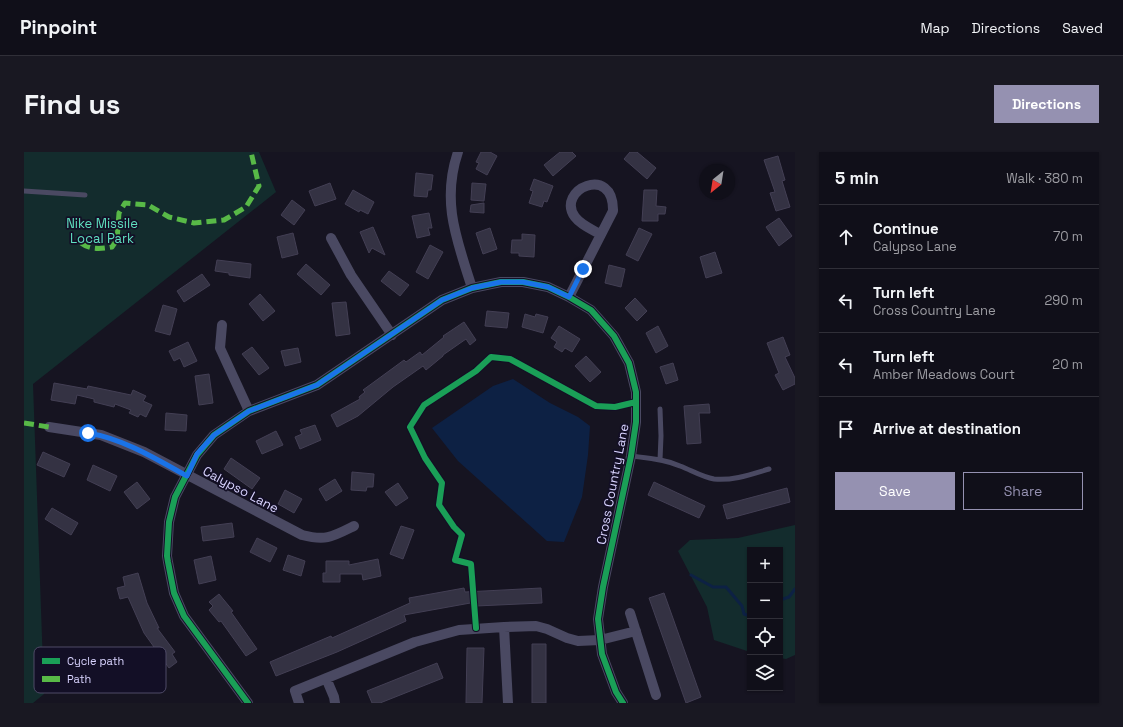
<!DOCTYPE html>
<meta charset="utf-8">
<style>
:root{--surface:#100f19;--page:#191822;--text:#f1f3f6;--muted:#9c9ca2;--line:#302f38;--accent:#9591b1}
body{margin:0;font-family:"Space Grotesk",sans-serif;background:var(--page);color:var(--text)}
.controls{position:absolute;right:12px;bottom:12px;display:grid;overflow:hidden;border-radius:0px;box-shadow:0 1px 3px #0004}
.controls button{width:36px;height:36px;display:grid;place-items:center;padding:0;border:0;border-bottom:1px solid var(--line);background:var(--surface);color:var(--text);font:20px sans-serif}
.compass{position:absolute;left:675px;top:12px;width:36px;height:36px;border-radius:50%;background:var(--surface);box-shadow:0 1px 3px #0004;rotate:210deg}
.stop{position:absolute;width:12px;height:12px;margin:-9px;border:3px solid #1a73e8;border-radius:50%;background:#fff}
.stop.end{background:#1a73e8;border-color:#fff;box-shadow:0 1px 4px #0008}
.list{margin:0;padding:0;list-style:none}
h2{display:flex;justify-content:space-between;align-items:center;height:52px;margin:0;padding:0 16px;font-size:17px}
h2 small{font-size:13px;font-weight:400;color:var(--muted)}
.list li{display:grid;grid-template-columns:26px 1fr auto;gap:12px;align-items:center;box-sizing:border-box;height:64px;padding:0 16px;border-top:1px solid var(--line)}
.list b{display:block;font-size:15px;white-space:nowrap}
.list p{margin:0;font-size:13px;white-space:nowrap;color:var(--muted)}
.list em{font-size:13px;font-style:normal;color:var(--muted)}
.actions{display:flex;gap:8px;padding:12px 16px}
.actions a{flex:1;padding:9px 0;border:1px solid var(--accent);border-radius:0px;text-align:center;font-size:14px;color:var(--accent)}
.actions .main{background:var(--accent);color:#fff}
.icon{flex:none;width:22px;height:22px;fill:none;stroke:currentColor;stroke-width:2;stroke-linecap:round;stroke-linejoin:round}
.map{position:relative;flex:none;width:771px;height:551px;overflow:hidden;border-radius:0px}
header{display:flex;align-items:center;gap:24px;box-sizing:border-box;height:56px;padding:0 20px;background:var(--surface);border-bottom:1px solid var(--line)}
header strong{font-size:19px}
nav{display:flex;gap:22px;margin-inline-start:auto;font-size:14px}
.intro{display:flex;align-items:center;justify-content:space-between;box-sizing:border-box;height:96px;padding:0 24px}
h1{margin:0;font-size:28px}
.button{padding:10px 18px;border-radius:0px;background:var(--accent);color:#fff;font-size:14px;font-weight:700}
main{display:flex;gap:24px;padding:0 24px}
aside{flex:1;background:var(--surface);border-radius:0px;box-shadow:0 1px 3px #0004}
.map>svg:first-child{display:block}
</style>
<header>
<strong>Pinpoint</strong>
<nav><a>Map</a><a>Directions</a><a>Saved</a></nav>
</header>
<div class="intro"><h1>Find us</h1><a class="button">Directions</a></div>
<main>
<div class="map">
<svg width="771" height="551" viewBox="0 0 771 551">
<rect width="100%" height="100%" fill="#161421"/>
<!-- green -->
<path fill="#132c2d" d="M0,0H235L252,40L9,232L20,542L9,551H0Z
M771,373V503L762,507L756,506V398H726V500L690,488L683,455L654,399L666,388L714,386Z"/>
<!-- water -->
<path fill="#0d2144" d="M489,227L526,251L554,265L566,274L564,303L558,345L540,390L523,389L434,309L408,276L469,234Z"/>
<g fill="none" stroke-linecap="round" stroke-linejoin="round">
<!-- stream -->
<path stroke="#0d2144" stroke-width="3" d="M667,423L689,435H702L718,454L720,462L726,464
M756,448L765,445L771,437
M756,453V456"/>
</g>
<!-- building -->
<path fill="#343243" stroke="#433f54" d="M457,0H466L473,4L463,23L452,17L455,11L452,10Z
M536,0H548L552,4L529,24L520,13Z
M606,0H613L632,16L623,27L600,7Z
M754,4L761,28L758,29L766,55L752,59L746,41L751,40L740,8Z
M392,21L409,23L407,38H404L403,45L390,44Z
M510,27L529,34L523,50L520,49L518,55L505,51L509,39L506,38Z
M306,31L312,47L291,54L285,39Z
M448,31L462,32L460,49L447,48Z
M329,38L350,50L344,62L336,58L335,60L321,52Z
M620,38H633L632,54L642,55L641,62H634V69H618Z
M268,48L281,58L270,73L257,63Z
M460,51V61L446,60L447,53Z
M405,61L408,76H404L406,83L393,86L388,64Z
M755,66L768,84L755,94L742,75Z
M349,75L361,103L348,96L345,101L336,80Z
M466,76L473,97L459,102L452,81Z
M615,76L628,82L614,109L602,103Z
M269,81L274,102L258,106L253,85Z
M498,82L511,83L510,105L495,104V101H487L488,88H498Z
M406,93L419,100L404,127L392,120Z
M691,100L698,121L682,126L676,105Z
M193,108L227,112L226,126L205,123V121L191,119Z
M282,112L306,133L297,143L273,122Z
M585,113L601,117L597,135L581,131Z
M365,119L385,133L376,144L357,129Z
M178,122L186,133L160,150L153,139Z
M236,142L251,159L239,169L225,152Z
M611,146L623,159L613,169L601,156Z
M322,150L326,182L312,184L308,151Z
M139,153L153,157L146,183L131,179Z
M463,159L485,161L483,176L461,174Z
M501,162L511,165L512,162L524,165L519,181L498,175Z
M440,170L452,188L446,193L442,187L419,203V204L402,218L399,214L369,235L334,264L313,275L307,263L336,247L335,245L341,240L339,238L350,230L380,208L382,210L396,200L398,203L420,185L419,184Z
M535,174L556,187L548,200L541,196L538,200L530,195L533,190L527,186Z
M634,174L644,194L632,201L622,181Z
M759,185L766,203L761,205L771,226V232L759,238L751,223L755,221L743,191Z
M164,190L173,209L160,215L156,206L150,209L145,199Z
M228,195L245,216L235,223L218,202Z
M274,196L277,210L261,214L257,199Z
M562,204L577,220L566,230L551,214Z
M649,211L654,228L642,232L636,215Z
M185,222L189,251L175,253L171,224Z
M30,231L63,237L64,234L107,243L109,238L122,244L119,249L128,253L122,265L116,262L114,265L105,261L107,258L91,252L90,255L70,250V247L53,243L51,252L27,248Z
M685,252L686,261H675L677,291L663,292L660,254Z
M142,261L163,263L162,279L141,278Z
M291,273L297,288L276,297L271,285L278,282L276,278Z
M252,279L259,293L238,302L232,289Z
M19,300L46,312L40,325L13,313Z
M207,306L236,326L228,337L200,317Z
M69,313L93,324L86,339L63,328Z
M328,320L350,322L349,335H343L342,339L327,338Z
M311,327L318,339L302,349L295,337Z
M113,330L126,347L113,357L100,340Z
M630,330L681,354L675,366L624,343Z
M374,331L384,346L372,354L361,340Z
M763,336L766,350L703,367L699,353Z
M261,338L278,347L270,361L254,352Z
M28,356L54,371L47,383L21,367Z
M208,371L210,385L179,389L177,375Z
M377,374L390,378L379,407L366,402Z
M233,386L253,396L246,410L226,400Z
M264,403L281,409L277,424L259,418Z
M187,404L192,428L175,432L170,408Z
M354,407L357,424L339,428L338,422H316V430H299V421H302V409H325V413Z
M114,421L123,451L135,476H133L151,500L148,502L153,510L145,516L120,481L104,445L96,447L93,436L101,434L99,425Z
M440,436L441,440L517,436L518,451L452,454V450L380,463L382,469L313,500L252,524L246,510L307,484L308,486L386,451L385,446Z
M640,441L677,545L662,551L625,446Z
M195,442L209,459L207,460L233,497L222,504L197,469L195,470L185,458L189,454L185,450Z
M508,492H522V551H508Z
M443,496H460L458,551H442Z
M413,511L419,526L356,551H348L343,539Z"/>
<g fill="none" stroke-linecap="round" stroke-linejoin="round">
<!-- lane -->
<path stroke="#4a4962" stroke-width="5" d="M0,39L61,43
M636,257L637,284L636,308
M607,304C623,306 640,307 656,314C667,318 678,325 690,327C709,329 728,322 745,317"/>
<!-- street -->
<path stroke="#4a4962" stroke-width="10" d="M434,0C417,50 433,88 448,136
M307,86L327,123L368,183
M545,145L589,59C590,11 531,38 551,65C557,73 567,77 576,82
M198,173L196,196L225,259
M25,275L77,283L120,300L278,383C302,389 308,385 330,374
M606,461L632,543
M480,475L484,551
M302,526L310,545L311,551
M224,551L160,464L150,441L144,410L143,404L145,370L151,345L173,303L190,283L225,259L293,233L418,148L448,136L477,130H499L524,135L545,145L567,158L590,184L605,211L612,240V270L607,304L579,435L574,467L578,502L592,540L599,551
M275,551L271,539L391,490L435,478L480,475L512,474L523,477L543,486L554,489L576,488L612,479"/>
<!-- quiet -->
<path stroke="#58b947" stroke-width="5" stroke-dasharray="10 5" stroke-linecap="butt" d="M57,91C66,98 77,97 88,95L93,88L95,61L101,51L124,53L145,65L170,71L200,68L222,55L235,34L227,0
M0,271L25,275"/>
<!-- cycleway casing -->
<g stroke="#130f26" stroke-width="8">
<path id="cycleway" d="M452,476L447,412L431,408L438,383L430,375L415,353L418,331L401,306L386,275L400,253L452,219L467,205L486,207L572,254L591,255L612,250
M224,551L160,464L150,441L144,410L143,404L145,370L151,345L173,303L190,283L225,259L293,233L418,148L448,136L477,130H499L524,135L545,145L567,158L590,184L605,211L612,240V270L607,304L579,435L574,467L578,502L592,540L599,551"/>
</g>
<!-- cycleway -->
<use href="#cycleway" stroke="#1a9f57" stroke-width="6"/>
</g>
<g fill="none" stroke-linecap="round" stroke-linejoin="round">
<!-- route -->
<path stroke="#1a73e8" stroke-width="5" d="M64,281C100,287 132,307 163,324L173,302L190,283L225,259L293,233L418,148L448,136L477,130H499L524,135L545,145L559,117"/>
</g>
<g text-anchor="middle" stroke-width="3.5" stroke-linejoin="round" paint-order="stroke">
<!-- park labels -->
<g font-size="13" fill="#5fe0c0" stroke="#130f26">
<text x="78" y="76">Nike Missile<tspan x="78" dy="15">Local Park</tspan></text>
</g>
<!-- street labels -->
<g font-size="13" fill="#d9d4ff" stroke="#130f26">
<text transform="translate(588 332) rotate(-79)" y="5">Cross Country Lane</text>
<text transform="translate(217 337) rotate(28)" y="5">Calypso Lane</text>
</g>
</g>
<!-- legend -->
<rect x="10" y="495" width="132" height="46" rx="6" fill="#130f26" stroke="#4e4a67" stroke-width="1"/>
<rect x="18" y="506" width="18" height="6" fill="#1a9f57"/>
<rect x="18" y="524" width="18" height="6" fill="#58b947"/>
<g font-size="11" fill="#d9d4ff">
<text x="43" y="513">Cycle path</text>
<text x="43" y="531">Path</text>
</g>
</svg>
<div class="controls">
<button>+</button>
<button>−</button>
<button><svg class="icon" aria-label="locate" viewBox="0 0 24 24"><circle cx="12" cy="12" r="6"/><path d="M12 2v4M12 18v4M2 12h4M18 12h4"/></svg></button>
<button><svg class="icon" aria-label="layers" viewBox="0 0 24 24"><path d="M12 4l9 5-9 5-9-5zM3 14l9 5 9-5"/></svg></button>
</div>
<svg class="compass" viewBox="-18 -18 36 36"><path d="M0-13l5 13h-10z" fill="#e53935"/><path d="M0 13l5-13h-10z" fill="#9c9ca2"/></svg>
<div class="stop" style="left:64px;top:281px"></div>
<div class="stop end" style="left:559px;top:117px"></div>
</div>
<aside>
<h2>5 min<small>Walk · 380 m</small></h2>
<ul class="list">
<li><svg class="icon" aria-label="ahead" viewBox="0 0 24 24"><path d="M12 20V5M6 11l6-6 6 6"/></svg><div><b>Continue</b><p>Calypso Lane</p></div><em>70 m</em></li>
<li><svg class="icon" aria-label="left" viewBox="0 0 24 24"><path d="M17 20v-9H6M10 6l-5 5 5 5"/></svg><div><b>Turn left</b><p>Cross Country Lane</p></div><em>290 m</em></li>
<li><svg class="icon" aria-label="left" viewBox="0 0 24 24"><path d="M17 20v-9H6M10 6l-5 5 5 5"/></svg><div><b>Turn left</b><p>Amber Meadows Court</p></div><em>20 m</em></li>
<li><svg class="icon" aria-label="arrive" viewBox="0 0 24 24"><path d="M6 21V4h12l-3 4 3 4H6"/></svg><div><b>Arrive at destination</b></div></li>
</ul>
<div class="actions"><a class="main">Save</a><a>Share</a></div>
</aside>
</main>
